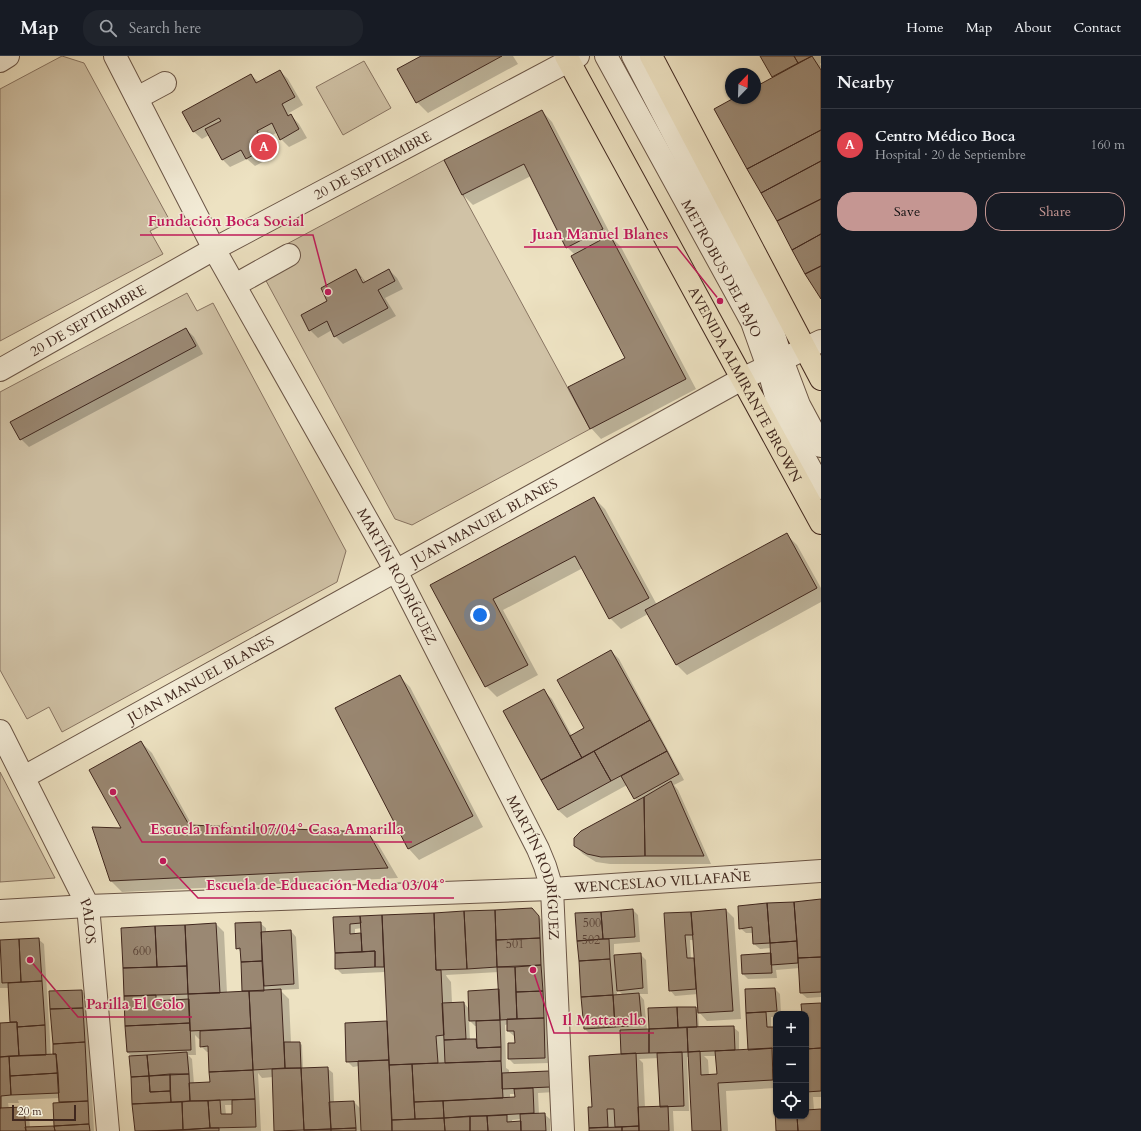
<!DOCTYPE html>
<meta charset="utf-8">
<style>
:root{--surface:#171b24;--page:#20242c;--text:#f1f3f6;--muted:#9ea1a6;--line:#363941;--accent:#c59692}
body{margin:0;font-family:Cardo,serif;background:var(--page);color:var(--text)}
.controls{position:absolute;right:12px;bottom:12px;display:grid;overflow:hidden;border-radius:8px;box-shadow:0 1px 3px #0004}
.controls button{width:36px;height:36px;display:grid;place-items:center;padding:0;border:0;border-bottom:1px solid var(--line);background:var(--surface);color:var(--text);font:20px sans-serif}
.compass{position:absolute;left:725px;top:12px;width:36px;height:36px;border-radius:50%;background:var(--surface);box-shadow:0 1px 3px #0004;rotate:23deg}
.scale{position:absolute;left:12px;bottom:10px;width:64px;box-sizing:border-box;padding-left:4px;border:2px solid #40271e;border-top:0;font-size:11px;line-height:14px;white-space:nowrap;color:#40271e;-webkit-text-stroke:3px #f3ecd7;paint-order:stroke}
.you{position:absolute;left:480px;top:559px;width:14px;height:14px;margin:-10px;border:3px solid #fff;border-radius:50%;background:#1a73e8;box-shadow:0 0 0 6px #1a73e833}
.badge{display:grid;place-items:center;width:26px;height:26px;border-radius:50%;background:var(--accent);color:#fff;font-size:13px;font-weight:700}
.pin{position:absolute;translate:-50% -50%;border:2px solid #fff;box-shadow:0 1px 4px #0006}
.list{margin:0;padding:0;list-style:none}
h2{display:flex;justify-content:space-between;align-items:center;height:52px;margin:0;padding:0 16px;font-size:17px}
h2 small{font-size:13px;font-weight:400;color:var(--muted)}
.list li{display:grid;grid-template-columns:26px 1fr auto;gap:12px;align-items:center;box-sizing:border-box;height:72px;padding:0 16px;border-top:1px solid var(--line)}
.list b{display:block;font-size:15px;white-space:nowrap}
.list p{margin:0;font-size:13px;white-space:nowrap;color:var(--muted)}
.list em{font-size:13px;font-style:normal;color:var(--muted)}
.actions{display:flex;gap:8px;padding:12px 16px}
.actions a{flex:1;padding:9px 0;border:1px solid var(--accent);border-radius:16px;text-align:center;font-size:14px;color:var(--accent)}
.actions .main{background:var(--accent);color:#111}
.icon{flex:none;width:22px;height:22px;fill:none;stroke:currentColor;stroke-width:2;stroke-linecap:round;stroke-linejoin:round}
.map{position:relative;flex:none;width:821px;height:1075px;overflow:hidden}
header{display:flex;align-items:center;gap:24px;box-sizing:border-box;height:56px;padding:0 20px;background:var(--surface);border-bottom:1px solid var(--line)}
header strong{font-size:19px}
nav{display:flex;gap:22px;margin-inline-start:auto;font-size:14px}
.search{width:280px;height:36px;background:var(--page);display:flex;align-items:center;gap:10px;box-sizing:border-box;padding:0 14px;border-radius:16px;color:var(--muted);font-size:15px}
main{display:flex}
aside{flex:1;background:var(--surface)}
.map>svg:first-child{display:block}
</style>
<header>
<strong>Map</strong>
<div class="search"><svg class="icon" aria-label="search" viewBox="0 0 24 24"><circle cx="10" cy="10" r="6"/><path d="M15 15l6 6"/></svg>Search here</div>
<nav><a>Home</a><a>Map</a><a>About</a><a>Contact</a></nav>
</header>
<main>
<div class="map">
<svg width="821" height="1075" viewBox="0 0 821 1075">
<rect width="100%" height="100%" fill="#ede2c2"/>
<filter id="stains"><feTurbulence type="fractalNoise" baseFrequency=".005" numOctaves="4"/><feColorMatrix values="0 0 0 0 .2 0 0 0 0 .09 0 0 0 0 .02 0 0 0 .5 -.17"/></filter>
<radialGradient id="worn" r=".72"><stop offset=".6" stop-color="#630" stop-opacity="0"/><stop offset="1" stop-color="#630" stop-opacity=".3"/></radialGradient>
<!-- green -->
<path fill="#d0c2a6" stroke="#887462" d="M62,0L84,7L170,165L150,175L163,198L0,285V33Z
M364,5L391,52L343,79L316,31Z
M444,104L590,373L412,469L395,463L264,221L279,213L270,197Z
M187,237L197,255L213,247L346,495L337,526L62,676L49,651L27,663L0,614V336Z
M0,716L55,822L0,826Z"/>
<!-- shadow -->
<path fill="#0003" fill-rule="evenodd" d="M423,0H513L518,8L428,57L417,46Z
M762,0H821V7L820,8L821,10V241L736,42H755V32L774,22Z
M280,15L288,23L303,49L289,57L299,68L307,82L289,91L281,83L278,76L265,83L274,100L255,110L247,103L230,111L222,103L209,79L202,83L193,75L251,19L259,26Z
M542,55L552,66L613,183L621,191L696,333L601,383L591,372L626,302L575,199L567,191L531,120L473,149L463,139L445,104Z
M356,214L366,226L389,214L397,222L403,233L385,242L396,260L343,288L335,280L332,274L318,282L310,274L329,245ZM360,222H362L366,231L364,232Z
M186,273L194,281L203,298L29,391L21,383Z
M594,442L605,453L657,549L786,478L797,489L821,532V546L687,619L677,609L648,558L621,573L610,562L583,512L503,554L538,619L497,641L486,630L431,529Z
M611,595L619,603L684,724L674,729L678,734L711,808H610L596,806L583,798L575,790L637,745L627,729L567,762L558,754L504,656L543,634L552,643L572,680L585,673Z
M399,620L410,631L483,771L419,804L409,793L336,653Z
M141,686L152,697L193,771L367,777L378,788L398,822L122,836L111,825Z
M821,844V941L807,942L801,937L800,912L776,914L777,922L748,923L743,918L742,900L772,898L771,892L760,893L754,888L753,877H746L740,872Z
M531,853L544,866L550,1007L514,1008L509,1003L516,988L515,980H514L508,975V968L505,969L506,1012L509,1014V1018L549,1016L554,1021L555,1036L538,1037L539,1058H544L550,1063V1075H275L273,1021L262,1022L258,1017L261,1075H136L132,1021L133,1001L127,996L122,873L216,868L224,876L227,937L244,936L242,897L237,892L260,867L266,872V877L291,875L296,881L299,933L280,934L289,943L291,987H300L302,989L303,1013L327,1012L333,1017L334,1047L354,1046L361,1053L359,1010L353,1011L347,1005L388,968L385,916L342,918L336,912L334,862ZM362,872V878L355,879V873ZM499,916L500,934L469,953L464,947H452L451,926L447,921L446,919ZM469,964L475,970H477L478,984H470ZM195,979L199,983H201V990L207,996H209L211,1027L194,1028L192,1003L188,999H196ZM510,1038H516V1042L510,1043ZM225,1049H233V1059H226ZM522,1063V1066L512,1067V1064Z
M633,854L638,859L640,886L614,888V900L640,898L646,904L648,938H639L644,944L647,974H650L695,952L699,955L698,938L675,940L670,934L665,858L726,854L734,862L741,963L707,965L698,955L699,972L733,971L739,976V995L749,994L746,934L775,933L780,938L781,958H776V961H771V972H776V991L769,992L771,993H776V1052L775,1032L726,1035L728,1075H693L689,1001H687L689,1055H673L674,1075H590L589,1052H593L623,999L621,976L590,978L585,973L576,858ZM690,884H694L695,903H691ZM617,933L623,939L617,940ZM704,1000H717L718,1019L709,1020L708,1004ZM659,1002L661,1051L645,1052L643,1007L639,1003Z
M38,883L44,888L51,999H54L50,936L82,935L87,940L94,1075H0V968L11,967L9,932H0V885ZM60,1042V1047L55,1071L30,1072L29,1058L24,1052L9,1053L8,1047H19L18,1044Z
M821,948V1041H813L814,1054H821V1075H777L776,1060H806V958H803Z"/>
<!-- building -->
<path fill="#9a8873" stroke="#40271e" d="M421,0H502L416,47L397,13Z
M760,0H794L798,7L772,21Z
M794,0H812L798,7Z
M812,0L821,14V74L747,113L714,53L734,42H755V31Z
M280,14L295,41L282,48L288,60L291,58L299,73L280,84L272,67L257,75L266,92L246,103L241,94L222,104L205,73L221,65L219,62L193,76L182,56L251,18L256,27Z
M542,54L603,173L566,192L524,108L462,139L444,104Z
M821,74V105L761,137L747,113Z
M821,105V143L777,165L761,137Z
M821,143V178L792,194L777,165Z
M821,178V210L805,218L792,194Z
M610,179L686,323L590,373L568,331L625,302L571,200Z
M821,210V243L805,218Z
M356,213L363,227L389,213L395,225L378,234L388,252L334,281L327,265L309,275L301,259L327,245L321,232Z
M186,272L196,290L20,384L10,366Z
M594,441L649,542L609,563L575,500L493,543L528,609L485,631L430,529Z
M787,477L817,532L676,609L645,554Z
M611,594L650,664L582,702L570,680L584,672L557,624Z
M400,619L473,760L408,793L335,652Z
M544,633L582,702L541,724L503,655Z
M650,664L667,695L611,725L594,695Z
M141,685L189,769L368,776L388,812L110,825L92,771L121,772L89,714Z
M594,695L611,725L558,754L541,724Z
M667,695L679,718L634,743L621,720Z
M671,725L704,800H645L644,741Z
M644,741L645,800L601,801L587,798L574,790V782L581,775Z
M821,843V901L798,902L794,846Z
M794,846L797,885L770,887L767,847Z
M767,847L770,887L753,888L752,871L739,873L738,850Z
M532,852L539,860L540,882L496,884L495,854Z
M633,853L635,881L603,883L601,856Z
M726,853L733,955L698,957L691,856Z
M495,854L497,911L467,913L464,855Z
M464,855L467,913L436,914L434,857Z
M601,856L603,883L577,885L575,857Z
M691,856L693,879H685L687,902H694L696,933L669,935L664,857Z
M434,857L436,914H441L444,979L436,980L438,1007L389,1009L382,859Z
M382,859L384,911H375V895L362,896L360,860Z
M360,860L361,867L350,868V878L361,877L362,896L335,897L333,861Z
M261,866L262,905L241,906L240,892L236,893L235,867Z
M216,867L220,937L188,938L185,869Z
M185,869L187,910L157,911L155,870Z
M155,870L157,911L123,912L121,872Z
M291,874L294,928L264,930L261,876Z
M39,882L42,925L21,926L19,883Z
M540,882L541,909L497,911L496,884Z
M19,883L21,926L2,927L0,884Z
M603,883H609L610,903L579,905L577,885Z
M797,885L798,907L771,909L770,887Z
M375,895V911L335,913V897Z
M641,897L643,932L617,935L614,899Z
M771,897L772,917L742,918L741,899Z
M821,901V936L800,937L798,902Z
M610,903L613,939L581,941L579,905Z
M262,905L264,935H242L241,906Z
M541,909L543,935L516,936L515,911Z
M187,910L188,938L124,940L123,912Z
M497,911H515L517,963L500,964Z
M42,925L45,969L17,971V966H10L8,927Z
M775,932L777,955L746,957L745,933Z
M281,933L285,1012L253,1014L249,935Z
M499,933L500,964L469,965L468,935Z
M82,934L83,952L50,953L49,935Z
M249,935L251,972L190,975L188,938Z
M543,935L544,962L517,963L516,936Z
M639,937L642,969L615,971L613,939Z
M156,939V945L189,943L190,967L125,970L124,940Z
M613,939L615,971L584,973L581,941Z
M464,946L466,983L444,984L442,947Z
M821,947V992L806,993V958H802L801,948Z
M677,951H696L697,971L678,972Z
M677,951L678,972L649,973L648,952Z
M83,952L85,986L53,988L50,953Z
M766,956L767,971H776V992L748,994L746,957Z
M544,962L545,1002L508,1003V987H515L514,975H507V963Z
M500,964L501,991L477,992L476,965Z
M387,965L389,1004L346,1006L345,967Z
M17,966L19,1000L0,1001V967Z
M190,967L191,994L127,996L125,970Z
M45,969L46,999L19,1000L17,971Z
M734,970L735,994L688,996L687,971Z
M687,971L688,996L649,997V973Z
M251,972L253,1014L209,1016L208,990L200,991V975Z
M649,973V997L621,998L620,974Z
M466,983H476L477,992L501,991V1005L445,1007L444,984Z
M85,986L88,1045L59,1046L56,998H53V988Z
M284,986H300L301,1012H285Z
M772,992L773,1024L718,1027L721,1075H692L688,996L700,995L701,1019L717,1018L715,995Z
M821,992V1035L806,1036V993Z
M187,996L189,1018L149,1020L147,999Z
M682,996L684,1050L660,1051L657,997Z
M636,997L639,1070L615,1071L614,1053H607L608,1071L589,1072L588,1051H592L589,1000Z
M56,998L58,1017L10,1020L9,1000Z
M147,999L149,1020L131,1021L129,1000Z
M9,1000L11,1039L1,1040V1052H0V1001Z
M389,1004L392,1075H361L358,1005Z
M501,1005L503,1042L414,1046L412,1008Z
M412,1008L415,1063L392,1064L389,1009Z
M328,1011L331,1073L304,1074L301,1012Z
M301,1012L304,1074L274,1075L272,1013Z
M773,1013H776V1060H797L798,1075H776Z
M253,1014L255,1043L190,1045L189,1027L210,1026L209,1016Z
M549,1015L550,1031L502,1033V1017Z
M58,1017L59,1037L11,1039L10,1020Z
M170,1018H189L190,1045L171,1046Z
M170,1018V1035L150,1036L149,1020Z
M149,1020L150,1036L170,1035L171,1046L132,1048L131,1021Z
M533,1032L534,1057L444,1062L443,1045L515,1041L514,1033Z
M255,1043L256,1071L210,1072L208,1045L220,1044L221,1058H232V1044Z
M88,1045L89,1068L54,1070L53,1047Z
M190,1045H208L210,1072L183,1074L182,1046Z
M354,1045L356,1072L331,1073L329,1046Z
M443,1045L444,1062L415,1063L414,1046Z
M182,1046L183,1074L135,1075L132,1048Z
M668,1050L669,1075H639L638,1051Z
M24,1051L26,1075H0V1052Z
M821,1053V1075H798L797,1060H806V1054Z
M545,1057L546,1075H521L520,1058Z
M507,1059V1066L521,1065V1075H488L487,1060Z
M470,1060H487L488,1075H470Z
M470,1060V1075H445L444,1062Z
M444,1062L445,1075H392V1064Z
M89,1068L90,1075H55L54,1070Z
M54,1070L55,1075H26L25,1071Z
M639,1070V1075H622V1071Z
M622,1071V1075H589V1072Z
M210,1072H219V1075H159Z
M356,1072V1075H331V1073Z
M331,1073V1075H304V1074Z"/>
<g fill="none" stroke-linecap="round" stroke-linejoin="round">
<!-- minor casing -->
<g stroke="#6b5647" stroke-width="24">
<g id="minor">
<path id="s1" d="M115,0L214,193L396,515L538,793L545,810L552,833L563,1075"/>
<path id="s2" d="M606,0L752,266L768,311L781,359L821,432"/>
<path d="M633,0L767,257L782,304L799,349L821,390"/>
<path d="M0,5L8,0"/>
<path d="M137,42L165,27"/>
<path d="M235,229L289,199"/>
<path id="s3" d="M0,314L214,193L578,0"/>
<path id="s4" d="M0,675L88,850L108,1075"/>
<path id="s5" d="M24,721L742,323L821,285"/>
<path id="s6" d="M0,855L88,850L552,833L821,815"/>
</g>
</g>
<!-- major casing -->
<g stroke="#40271e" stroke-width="24">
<g id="major">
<path id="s7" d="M566,0L821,467"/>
<path d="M651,0L821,323"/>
</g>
</g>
<!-- minor -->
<use href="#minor" stroke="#f3ecd7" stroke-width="22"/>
<!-- major -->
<use href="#major" stroke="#ede2c2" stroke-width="22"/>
</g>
<g text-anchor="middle" stroke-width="3" stroke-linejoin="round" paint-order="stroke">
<!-- number labels -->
<g font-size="12" fill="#563f33">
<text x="592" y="871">500</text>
<text x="591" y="888">502</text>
<text x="515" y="892">501</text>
<text x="142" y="899">600</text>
</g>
<!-- street labels -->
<g font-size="14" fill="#40271e" stroke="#f3ecd7">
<text dy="5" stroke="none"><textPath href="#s3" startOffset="425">20 DE SEPTIEMBRE</textPath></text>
<text dy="5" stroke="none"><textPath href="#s2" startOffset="242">METROBUS DEL BAJO</textPath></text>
<text dy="5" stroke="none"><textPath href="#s3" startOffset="101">20 DE SEPTIEMBRE</textPath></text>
<text dy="5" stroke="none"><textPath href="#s7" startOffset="374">AVENIDA ALMIRANTE BROWN</textPath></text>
<text dy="5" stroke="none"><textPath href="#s5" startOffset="526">JUAN MANUEL BLANES</textPath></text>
<text dy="5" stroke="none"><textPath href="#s1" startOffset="592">MARTÍN RODRÍGUEZ</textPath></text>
<text dy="5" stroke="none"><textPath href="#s5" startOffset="202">JUAN MANUEL BLANES</textPath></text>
<text dy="5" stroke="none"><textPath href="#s1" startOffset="916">MARTÍN RODRÍGUEZ</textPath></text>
<text dy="5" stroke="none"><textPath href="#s6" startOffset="663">WENCESLAO VILLAFAÑE</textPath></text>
<text dy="5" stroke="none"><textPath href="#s4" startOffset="211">PALOS</textPath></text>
</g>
</g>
<!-- callouts -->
<path fill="none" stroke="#c2185b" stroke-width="1.5" d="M328 236L313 179H140M720 245L677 191H524M113 736L142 786H412M163 805L198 842H454M30 904L78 961H192M533 914L554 977H654"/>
<g fill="#c2185b" stroke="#f3ecd7" stroke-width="1.5">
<circle cx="328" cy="236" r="4"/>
<circle cx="720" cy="245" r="4"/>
<circle cx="113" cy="736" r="4"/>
<circle cx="163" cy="805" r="4"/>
<circle cx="30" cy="904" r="4"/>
<circle cx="533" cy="914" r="4"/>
</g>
<g font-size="15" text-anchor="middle" font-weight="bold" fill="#c2185b" stroke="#f3ecd7" stroke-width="3" stroke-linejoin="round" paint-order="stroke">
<text x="226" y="170">Fundación Boca Social</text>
<text x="600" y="183">Juan Manuel Blanes</text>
<text x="277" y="778">Escuela Infantil 07/04° Casa Amarilla</text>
<text x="326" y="834">Escuela de Educación Media 03/04°</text>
<text x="135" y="953">Parilla El Colo</text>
<text x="604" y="969">Il Mattarello</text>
</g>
<rect width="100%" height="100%" filter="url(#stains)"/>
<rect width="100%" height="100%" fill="url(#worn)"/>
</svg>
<div class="controls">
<button>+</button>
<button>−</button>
<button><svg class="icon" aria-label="locate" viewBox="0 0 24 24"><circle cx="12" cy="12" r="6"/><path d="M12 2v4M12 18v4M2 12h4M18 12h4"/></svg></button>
</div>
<svg class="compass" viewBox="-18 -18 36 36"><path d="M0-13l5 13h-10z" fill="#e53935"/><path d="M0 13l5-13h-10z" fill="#9ea1a6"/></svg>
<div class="scale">20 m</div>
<div class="you"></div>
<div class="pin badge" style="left:264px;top:91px;background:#e0444e">A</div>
</div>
<aside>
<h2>Nearby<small></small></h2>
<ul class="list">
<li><span class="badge" style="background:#e0444e">A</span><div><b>Centro Médico Boca</b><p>Hospital · 20 de Septiembre</p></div><em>160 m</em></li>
</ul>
<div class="actions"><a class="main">Save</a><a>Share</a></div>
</aside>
</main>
